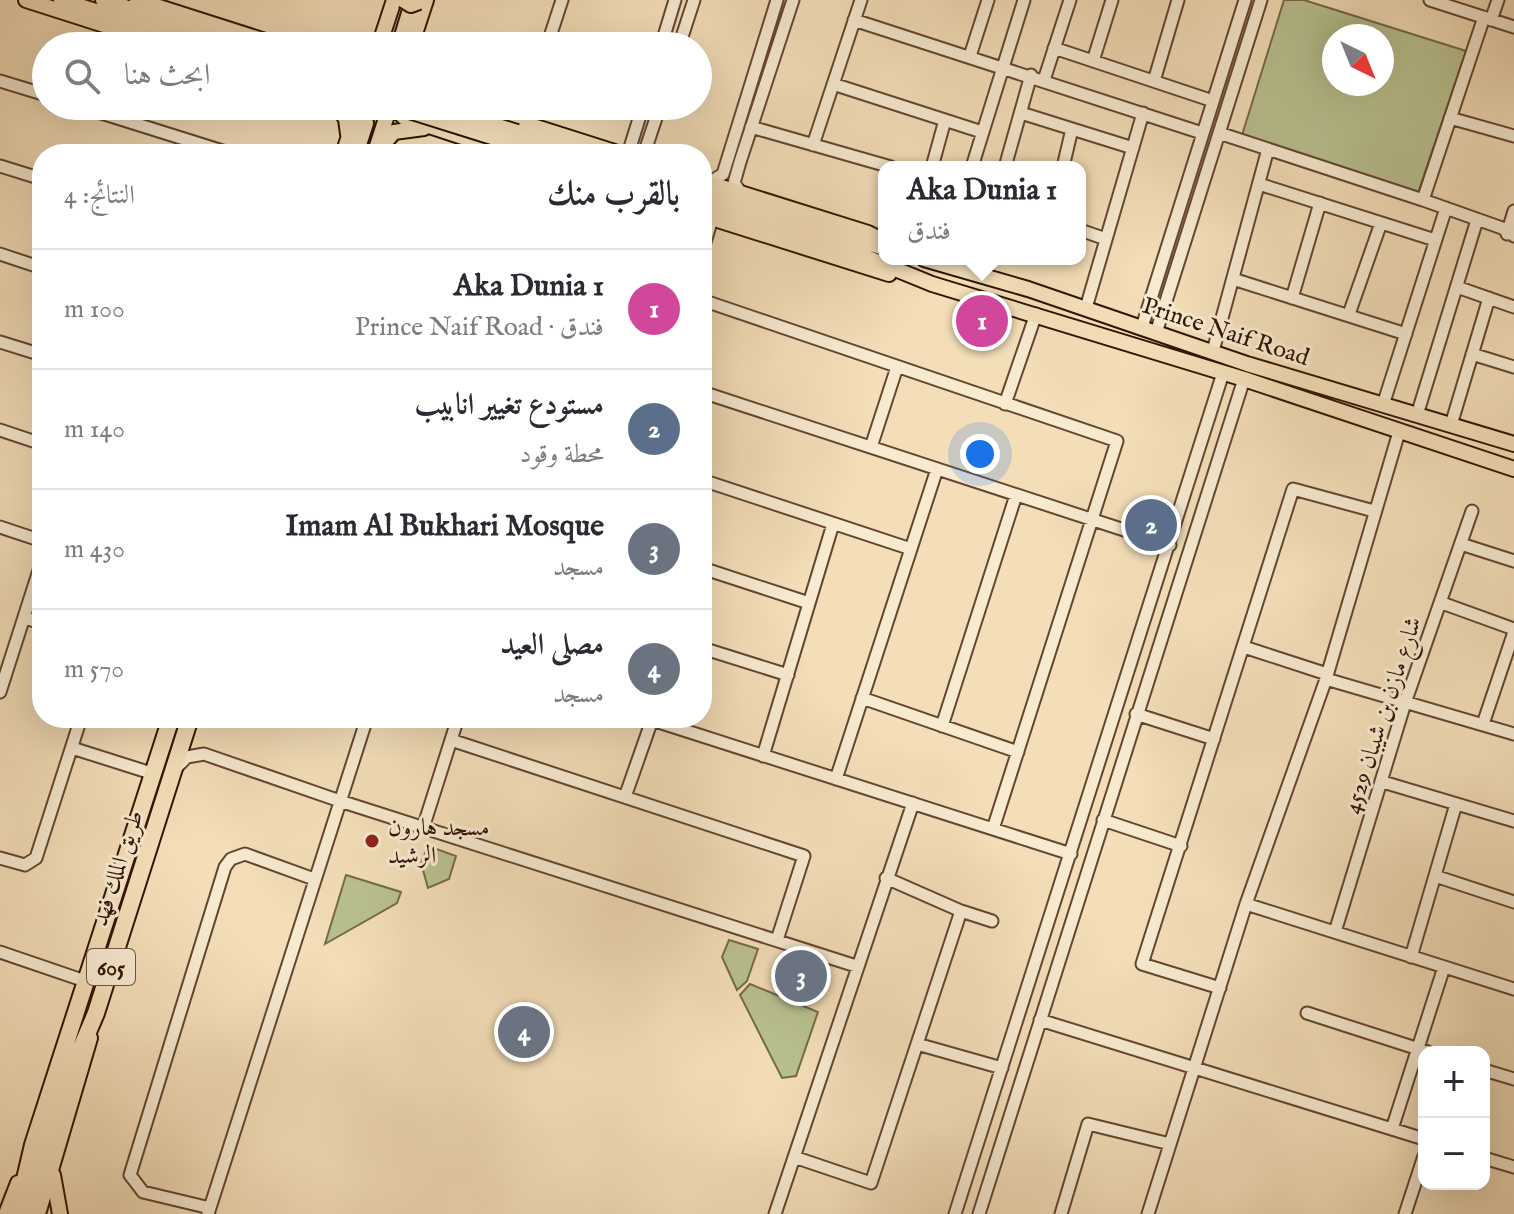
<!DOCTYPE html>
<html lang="ar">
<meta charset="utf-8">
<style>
:root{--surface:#fff;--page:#f7f7f7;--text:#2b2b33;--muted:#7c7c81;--line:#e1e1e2;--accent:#7c3aed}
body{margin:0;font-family:"IM FELL English",Amiri,serif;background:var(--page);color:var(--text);direction:rtl}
.controls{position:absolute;right:24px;bottom:24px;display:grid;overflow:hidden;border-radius:16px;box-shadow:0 8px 32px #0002}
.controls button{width:72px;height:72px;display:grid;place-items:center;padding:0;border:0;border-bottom:2px solid var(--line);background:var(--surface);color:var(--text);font:40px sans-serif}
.compass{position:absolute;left:1322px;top:24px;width:72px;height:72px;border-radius:50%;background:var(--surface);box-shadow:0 8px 32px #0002;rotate:137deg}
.you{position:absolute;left:980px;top:454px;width:28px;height:28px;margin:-20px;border:6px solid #fff;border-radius:50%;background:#1a73e8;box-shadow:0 0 0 12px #1a73e833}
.badge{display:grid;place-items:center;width:52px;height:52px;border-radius:50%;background:var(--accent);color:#fff;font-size:26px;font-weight:700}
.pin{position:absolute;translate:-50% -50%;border:4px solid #fff;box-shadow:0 2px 8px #0006}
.popup{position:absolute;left:878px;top:161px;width:208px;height:104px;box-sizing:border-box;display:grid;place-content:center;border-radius:16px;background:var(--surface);filter:drop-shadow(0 2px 6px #0005);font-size:26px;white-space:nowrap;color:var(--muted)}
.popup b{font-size:30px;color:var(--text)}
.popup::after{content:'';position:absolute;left:50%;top:100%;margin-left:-16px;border:16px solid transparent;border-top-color:var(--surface)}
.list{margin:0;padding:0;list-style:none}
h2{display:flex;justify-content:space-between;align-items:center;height:104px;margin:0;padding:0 32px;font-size:34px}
h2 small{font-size:26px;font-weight:400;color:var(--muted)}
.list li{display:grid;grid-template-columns:52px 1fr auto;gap:24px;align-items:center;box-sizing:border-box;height:120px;padding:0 32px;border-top:2px solid var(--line)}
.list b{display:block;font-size:30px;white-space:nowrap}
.list p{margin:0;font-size:26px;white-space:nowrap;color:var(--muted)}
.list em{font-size:26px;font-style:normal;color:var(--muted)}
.icon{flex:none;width:44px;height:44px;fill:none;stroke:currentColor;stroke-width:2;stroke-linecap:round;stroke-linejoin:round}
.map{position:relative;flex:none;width:1514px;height:1214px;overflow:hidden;direction:ltr}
.search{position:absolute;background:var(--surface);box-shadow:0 8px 32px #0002;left:32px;top:32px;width:680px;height:88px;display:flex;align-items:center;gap:20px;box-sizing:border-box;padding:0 28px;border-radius:44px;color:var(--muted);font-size:30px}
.panel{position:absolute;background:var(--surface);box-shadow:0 8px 32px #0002;left:32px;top:144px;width:680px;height:584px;border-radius:32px;direction:rtl}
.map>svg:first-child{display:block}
</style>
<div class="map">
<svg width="1514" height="1214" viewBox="0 0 1514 1214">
<rect width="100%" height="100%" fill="#f3deb8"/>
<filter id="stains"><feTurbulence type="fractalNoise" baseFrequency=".0025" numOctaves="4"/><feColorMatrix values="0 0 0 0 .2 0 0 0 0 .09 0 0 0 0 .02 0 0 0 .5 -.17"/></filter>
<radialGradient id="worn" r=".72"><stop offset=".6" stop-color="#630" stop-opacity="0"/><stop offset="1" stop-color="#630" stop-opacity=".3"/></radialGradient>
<!-- green -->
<path fill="#b9c190" stroke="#766a4a" stroke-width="2" fill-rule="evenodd" d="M1284,0H1304L1466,51L1418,193L1242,135ZM1334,36H1382V84H1334Z
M428,846L456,856L449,879L428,888L421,863Z
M346,875L401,892L397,903L325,944Z
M729,940L758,949L747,981L737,990L722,957Z
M750,984L818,1012L796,1076L782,1078L740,995Z"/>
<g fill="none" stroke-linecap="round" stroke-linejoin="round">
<!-- highway-tunnel -->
<path stroke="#cdb694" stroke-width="16" stroke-dasharray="16 8" stroke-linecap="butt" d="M373,127L380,106"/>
<!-- minor casing -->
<g stroke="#634630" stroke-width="15">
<path id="minor" d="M1430,0L1514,27
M854,20L1202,133
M1491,20L1498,0
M547,46L562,0
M661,46L675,0
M679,46L694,0
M1054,48L1213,101
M970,56L988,0
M1093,61L1112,0
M1044,80L1070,0
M0,81L46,95
M1154,81L1178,0
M833,84L982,132
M79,106L232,154
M1021,113L1133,148
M1450,118L1514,136
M524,123L529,106
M751,127L891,167
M1219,133L1423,200L1502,228L1514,236
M813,145L861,0
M628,154L643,106
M644,154L660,106
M0,166L42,179
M932,167L945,120
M972,167L1024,0
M1005,167L1031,75
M1063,167L1072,129
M709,183L723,174L777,0
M1259,184L1435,240
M741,193L734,183L740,162L793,0
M1423,200L1484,17
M1080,230L1106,239
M1507,234L1514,211
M702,252L712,219
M0,254L42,268
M975,272L979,259
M1233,279L1406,334
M1457,287L1514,307
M1292,298L1320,203
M702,300L1117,441L993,829
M1086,308L1143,113
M1349,314L1381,223
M1142,327L1245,0
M1156,333L1261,0
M0,342L42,355
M1213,351L1268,149
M1472,354L1514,367
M702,392L1170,545
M1005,404L1036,314
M1383,405L1446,208
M1417,415L1477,220
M1451,425L1489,298
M0,430L42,444
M871,447L897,367
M702,480L911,549
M0,527L42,541
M1461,544L1514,561
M702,568L809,603
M1442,603L1514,629
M24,617L42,624
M1244,647L1327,674
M702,648L788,675
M1326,679L1514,734
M0,692L42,561
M862,698L1018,752
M1136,714L1214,739
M646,718L1071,854
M1483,724L1514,632
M942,726L1016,495
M451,740L804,856L777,940
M72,748L151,773
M763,756L833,524
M175,769L187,757L204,754L340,801L856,966
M836,779L937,469
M1383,782L1514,821
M625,797L652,720
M1103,820L1181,846
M423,828L458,718
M0,858L25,865L36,858L81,718
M1435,876L1514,902
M1246,904L1514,989
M961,911L992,921
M1335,932L1405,703L1472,511
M0,952L85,981
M1411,957L1456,804
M1220,988L1142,964L1293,489L1374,511
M1307,1013L1428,1052
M1040,1020L1424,1139
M917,1044L1002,1068
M1484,1070L1514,1079
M1392,1129L1444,967
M794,1157L871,1183L961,911L886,878
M1484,1158L1514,1167
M210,1208L143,1192L130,1175L225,867L231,859L245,854L314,879
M208,1214L367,718
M775,1214L913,803
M955,1214L1223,373
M979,1214L1244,379
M1061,1214L1088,1124L1170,1144
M1148,1214L1246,904L1326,679L1399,432
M1405,1214L1424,1156"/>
</g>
<!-- major casing -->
<g stroke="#331403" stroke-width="18">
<path id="major" d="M26,0L170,46
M61,0L205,46
M103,0L246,46
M137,0L281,46
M379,46L394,0
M411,46L426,0
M337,106L346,119L348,134
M392,106L405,118L514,154
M470,106L621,154
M517,132L585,154
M514,144L545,154
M377,146L390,106
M343,154L359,106
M375,154L394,132L424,128
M702,181L868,233L884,241
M702,191L884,248
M702,204L861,255L932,284L1244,379L1514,469
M702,215L889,274
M924,259L1028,289L1247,364L1514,444
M53,1175L60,1214
M6,1214L18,1183
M38,1214L90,1038"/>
</g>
<!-- highway casing -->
<g stroke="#331403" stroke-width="20">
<path id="highway" d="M400,46L414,0
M355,154L365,123
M17,1213L33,1145L171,718
M27,1214L76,1060L96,1013L190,718"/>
</g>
<!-- minor -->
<use href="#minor" stroke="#f7ead1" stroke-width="11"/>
<!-- major -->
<use href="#major" stroke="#f3deb8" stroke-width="14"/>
<!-- highway -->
<use href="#highway" stroke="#f3deb8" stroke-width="16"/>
<!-- major-bridge casing -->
<g stroke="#331403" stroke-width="18" stroke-linecap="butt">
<path id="major-bridge" d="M403,0L411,5L419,2
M393,106L514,144
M434,106L517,132"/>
</g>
<!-- major-bridge -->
<use href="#major-bridge" stroke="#f3deb8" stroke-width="14"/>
</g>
<!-- markers -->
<circle fill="#8f2418" stroke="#f7ead1" stroke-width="3" cx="372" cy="841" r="8"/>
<g text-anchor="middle" stroke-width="6" stroke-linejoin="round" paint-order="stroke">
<!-- shield labels -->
<rect fill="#f7ead1" stroke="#6e5441" stroke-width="2" x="87" y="949" width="48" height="36" rx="6"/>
<g font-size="22" font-weight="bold" fill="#331403">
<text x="111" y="975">605</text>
</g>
<!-- street labels -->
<g font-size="24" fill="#331403" stroke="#f7ead1">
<text transform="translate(1226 331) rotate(18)" y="8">Prince Naif Road</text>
<text transform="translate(1382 715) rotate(-72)" y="8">شارع مازن بن شيبان 4529</text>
<text transform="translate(117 868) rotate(-72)" y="8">طريق الملك فهد</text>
</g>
<!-- poi labels -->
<g font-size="24" fill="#331403" stroke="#f7ead1" text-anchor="start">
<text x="388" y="835">مسجد هارون<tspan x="388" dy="28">الرشيد</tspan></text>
</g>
</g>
<rect width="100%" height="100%" filter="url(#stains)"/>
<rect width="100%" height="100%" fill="url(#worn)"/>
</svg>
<div class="controls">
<button>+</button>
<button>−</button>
</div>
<svg class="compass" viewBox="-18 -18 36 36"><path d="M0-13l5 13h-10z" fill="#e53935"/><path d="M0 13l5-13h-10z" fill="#7c7c81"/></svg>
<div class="you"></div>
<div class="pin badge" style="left:982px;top:321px;background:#d1479c">1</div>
<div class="popup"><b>Aka Dunia 1</b>فندق</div>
<div class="pin badge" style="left:1151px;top:525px;background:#5c6f8a">2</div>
<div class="pin badge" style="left:801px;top:976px;background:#6b7280">3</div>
<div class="pin badge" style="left:524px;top:1032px;background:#6b7280">4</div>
<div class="search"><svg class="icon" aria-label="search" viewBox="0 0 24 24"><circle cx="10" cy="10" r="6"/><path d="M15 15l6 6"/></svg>ابحث هنا</div>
<section class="panel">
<h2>بالقرب منك<small>النتائج: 4</small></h2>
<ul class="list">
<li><span class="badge" style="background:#d1479c">1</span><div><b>Aka Dunia 1</b><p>فندق · Prince Naif Road</p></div><em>100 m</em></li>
<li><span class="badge" style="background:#5c6f8a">2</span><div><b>مستودع تغيير انابيب</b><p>محطة وقود</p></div><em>140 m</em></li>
<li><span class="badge" style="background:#6b7280">3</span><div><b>Imam Al Bukhari Mosque</b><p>مسجد</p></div><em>430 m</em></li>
<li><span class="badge" style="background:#6b7280">4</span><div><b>مصلى العيد</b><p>مسجد</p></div><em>570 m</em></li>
</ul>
</section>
</div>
